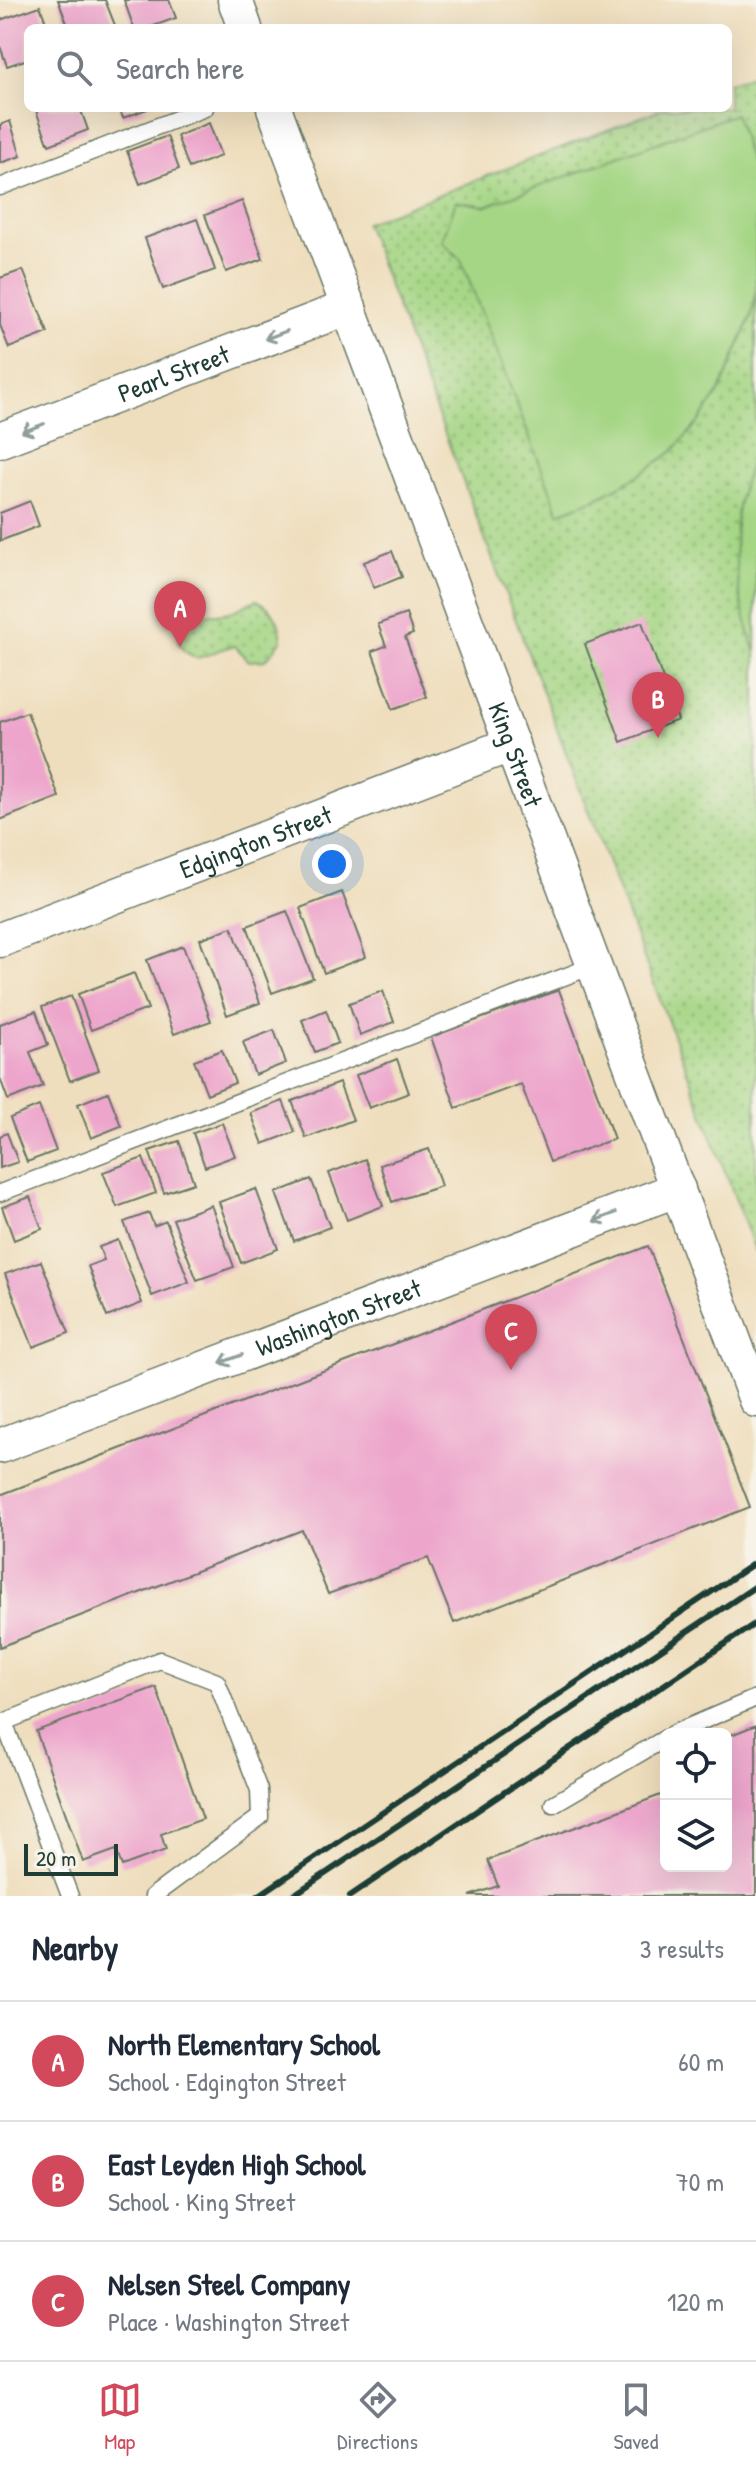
<!DOCTYPE html>
<meta charset="utf-8">
<style>
:root{--surface:#fff;--page:#f2f2f3;--text:#1f2937;--muted:#747a83;--line:#e0e1e3;--accent:#d1495b}
body{margin:0;font-family:"Patrick Hand",sans-serif;background:var(--page);color:var(--text)}
.controls{position:absolute;right:24px;bottom:24px;display:grid;overflow:hidden;border-radius:12px;box-shadow:0 8px 32px #0002}
.controls button{width:72px;height:72px;display:grid;place-items:center;padding:0;border:0;border-bottom:2px solid var(--line);background:var(--surface);color:var(--text);font:40px sans-serif}
.scale{position:absolute;left:24px;bottom:20px;width:94px;box-sizing:border-box;padding-left:8px;border:4px solid #1f3d34;border-top:0;font-size:22px;line-height:28px;white-space:nowrap;color:#1f3d34;-webkit-text-stroke:6px #f7f3e8;paint-order:stroke}
.you{position:absolute;left:332px;top:864px;width:28px;height:28px;margin:-20px;border:6px solid #fff;border-radius:50%;background:#1a73e8;box-shadow:0 0 0 12px #1a73e833}
.badge{display:grid;place-items:center;width:52px;height:52px;border-radius:50%;background:var(--accent);color:#fff;font-size:26px;font-weight:700}
.pin{position:absolute;translate:-50% -66px;filter:drop-shadow(0 2px 4px #0008)}
.pin::after{content:'';position:absolute;top:42px;width:28px;height:24px;background:inherit;clip-path:polygon(0 0,100% 0,50% 100%)}
.list{margin:0;padding:0;list-style:none}
h2{display:flex;justify-content:space-between;align-items:center;height:104px;margin:0;padding:0 32px;font-size:34px}
h2 small{font-size:26px;font-weight:400;color:var(--muted)}
.list li{display:grid;grid-template-columns:52px 1fr auto;gap:24px;align-items:center;box-sizing:border-box;height:120px;padding:0 32px;border-top:2px solid var(--line)}
.list b{display:block;font-size:30px;white-space:nowrap}
.list p{margin:0;font-size:26px;white-space:nowrap;color:var(--muted)}
.list em{font-size:26px;font-style:normal;color:var(--muted)}
.icon{flex:none;width:44px;height:44px;fill:none;stroke:currentColor;stroke-width:2;stroke-linecap:round;stroke-linejoin:round}
.map{position:relative;flex:none;width:756px;height:1896px;overflow:hidden}
.search{position:absolute;background:var(--surface);box-shadow:0 8px 32px #0002;left:24px;right:24px;top:24px;height:88px;display:flex;align-items:center;gap:20px;box-sizing:border-box;padding:0 28px;border-radius:12px;color:var(--muted);font-size:30px}
.sheet{height:464px;background:var(--surface)}
nav{display:flex;justify-content:space-around;align-items:center;box-sizing:border-box;height:112px;border-top:2px solid var(--line);background:var(--surface);font-size:22px;color:var(--muted)}
nav a{display:grid;justify-items:center;gap:4px}
nav .on{color:var(--accent)}
.map>svg:first-child{display:block}
</style>
<div class="map">
<svg width="756" height="1896" viewBox="0 0 756 1896">
<defs>
<pattern id="grass-dots" width="8" height="8" patternUnits="userSpaceOnUse" patternTransform="scale(2)"><rect width="8" height="8" fill="#a5d685"/><path d="M2 2h.1M6 6h.1" fill="none" stroke="#86af6e" stroke-width="1.8" stroke-linecap="round"/></pattern>
</defs>
<rect width="100%" height="100%" fill="#f7f3e8"/>
<filter id="ink" filterUnits="userSpaceOnUse"><feTurbulence type="fractalNoise" baseFrequency=".0125" numOctaves="2"/><feDisplacementMap in="SourceGraphic" scale="16" xChannelSelector="R" yChannelSelector="G"/><feConvolveMatrix kernelMatrix="1 2 1 2 8 2 1 2 1" color-interpolation-filters="sRGB"/></filter>
<filter id="wash" filterUnits="userSpaceOnUse"><feTurbulence type="fractalNoise" baseFrequency=".006" numOctaves="4" result="noise"/><feDisplacementMap in="SourceGraphic" scale="32" xChannelSelector="R" yChannelSelector="G"/><feGaussianBlur stdDeviation="1.8" result="paint"/><feColorMatrix in="noise" values="0 0 0 0 0 0 0 0 0 0 0 0 0 0 0 0 0 1.4 0 .05"/><feComposite in="paint" operator="in"/></filter>
<g filter="url(#wash)">
<rect width="100%" height="100%" fill="#efdebd"/>
<!-- grass -->
<path fill="url(#grass-dots)" stroke="#628a5c" stroke-width="2" d="M756,73V1253L365,223L664,108H728V83Z
M257,600C274,609 280,621 282,640L266,660L249,661L235,646C221,647 210,656 196,658L184,651L178,642C181,603 210,620 233,611C241,608 248,603 257,600Z"/>
<!-- pitch -->
<path fill="#a5d685" stroke="#628a5c" stroke-width="2" d="M735,114L756,181V290L751,317L720,391L698,423L672,452L636,477L597,498L559,513L461,260L442,241L456,201L486,206Z
M756,453V653C738,606 730,550 739,500C742,486 748,472 752,459Z"/>
<g id="blocks">
<!-- building -->
<path fill="#eda5cc" d="M58,0H105L116,28H69Z
M124,0H169L176,18L148,28H134Z
M40,6L48,28H28V59L7,66L0,46V20Z
M35,108H80L88,130L49,145Z
M119,108H150L123,118Z
M10,121L21,156L0,163V125Z
M209,123L221,156L189,168L177,136Z
M167,136L179,169L140,184L127,151Z
M242,201L263,259L226,272L205,215Z
M197,219L215,270L163,289L145,238Z
M23,270L48,333L9,348L0,325V278Z
M30,501L39,526L0,541V513Z
M392,551L402,577L374,588L364,562Z
M406,614L413,634L405,637L427,697L393,709L372,651L386,646L378,624Z
M642,622L678,720L621,742L585,644Z
M27,712L59,797L0,820V722Z
M342,892L366,957L324,973L300,908Z
M287,911L313,978L272,993L247,926Z
M232,927L260,1003L227,1015L200,939Z
M183,946L211,1021L174,1034L147,960Z
M134,973L148,1009L91,1030L78,994Z
M559,990L614,1139L550,1162L521,1084L456,1108L431,1037Z
M383,991L394,1022L360,1035L349,1003Z
M71,996L99,1070L70,1081L42,1007Z
M326,1010L338,1043L315,1052L302,1020Z
M36,1011L48,1045L30,1052L43,1086L8,1100L0,1078V1024Z
M274,1030L286,1063L255,1075L243,1042Z
M222,1050L235,1083L207,1094L194,1060Z
M397,1059L409,1093L369,1108L356,1075Z
M339,1083L353,1120L306,1138L292,1101Z
M108,1092L121,1126L91,1138L78,1104Z
M283,1101L295,1132L263,1144L251,1113Z
M39,1106L56,1151L27,1162L10,1118Z
M222,1123L235,1156L205,1167L193,1133Z
M7,1133L18,1162L0,1168V1136Z
M179,1141L194,1183L164,1193L149,1151Z
M429,1149L441,1186L392,1202L380,1165Z
M143,1158L156,1193L117,1207L103,1172Z
M365,1159L383,1206L347,1220L329,1173Z
M311,1179L330,1227L294,1241L276,1193Z
M256,1189L278,1249L241,1263L219,1202Z
M30,1197L42,1229L14,1240L2,1207Z
M211,1205L234,1267L197,1280L173,1219Z
M149,1213L154,1226L166,1221L189,1282L152,1296L124,1222Z
M118,1240L142,1303L107,1317L88,1266L104,1260L99,1247Z
M648,1246L750,1507L454,1623L428,1558L328,1594L302,1530L0,1647V1495Z
M41,1261L69,1333L33,1347L5,1274Z
M156,1687L203,1819L161,1834L166,1850L122,1866L116,1850L83,1862L36,1731Z
M756,1725V1896H470L498,1886L488,1860L666,1793V1866H726V1770L729,1769L726,1760V1737Z"/>
</g>
</g>
<g filter="url(#ink)">
<use href="#blocks" fill-opacity="0" stroke="#687564" stroke-width="2"/>
<g fill="none" stroke-linecap="round" stroke-linejoin="round">
<!-- service casing -->
<g stroke="#687564" stroke-width="19">
<path id="service" d="M0,187L205,108
M0,1193L595,965
M672,1734L756,1698
M553,1804L666,1738
M70,1896L4,1722L160,1660L217,1682L259,1790L260,1817L153,1896"/>
</g>
<!-- minor casing -->
<g stroke="#687564" stroke-width="37">
<g id="minor">
<path d="M235,0L245,28"/>
<path id="s1" d="M274,108L756,1400"/>
<path id="s2" d="M0,440L349,307"/>
<path id="s3" d="M0,940L512,744"/>
<path id="s4" d="M0,1446L678,1189"/>
</g>
</g>
<!-- service -->
<use href="#service" stroke="#fff" stroke-width="16"/>
<!-- minor -->
<use href="#minor" stroke="#fff" stroke-width="34"/>
<!-- rail -->
<path stroke="#1f3d34" stroke-width="6" d="M258,1896L756,1562
M292,1896L756,1586
M350,1896L756,1623"/>
</g>
<!-- one-way arrows -->
<defs><path id="oneway-shaft" d="M-6 0H5M1.5-3L5.5 0L1.5 3" fill="none" stroke-width="1.6" stroke-linecap="round" stroke-linejoin="round" transform="scale(2)"/></defs>
<g stroke="#8f9e9a">
<use href="#oneway-shaft" transform="translate(276 335) rotate(159)"/>
<use href="#oneway-shaft" transform="translate(33 428) rotate(159)"/>
<use href="#oneway-shaft" transform="translate(605 1217) rotate(159)"/>
<use href="#oneway-shaft" transform="translate(231 1359) rotate(159)"/>
</g>
</g>
<g text-anchor="middle" stroke-width="6" stroke-linejoin="round" paint-order="stroke">
<!-- street labels -->
<g font-size="26" fill="#1f3d34" stroke="#f7f3e8">
<text dy="9" stroke="none"><textPath href="#s2" startOffset="186">Pearl Street</textPath></text>
<text dy="9" stroke="none"><textPath href="#s1" startOffset="690">King Street</textPath></text>
<text dy="9" stroke="none"><textPath href="#s3" startOffset="274">Edgington Street</textPath></text>
<text dy="9" stroke="none"><textPath href="#s4" startOffset="362">Washington Street</textPath></text>
</g>
</g>
</svg>
<div class="controls">
<button><svg class="icon" aria-label="locate" viewBox="0 0 24 24"><circle cx="12" cy="12" r="6"/><path d="M12 2v4M12 18v4M2 12h4M18 12h4"/></svg></button>
<button><svg class="icon" aria-label="layers" viewBox="0 0 24 24"><path d="M12 4l9 5-9 5-9-5zM3 14l9 5 9-5"/></svg></button>
</div>
<div class="scale">20 m</div>
<div class="you"></div>
<div class="pin badge" style="left:180px;top:647px">A</div>
<div class="pin badge" style="left:658px;top:738px">B</div>
<div class="pin badge" style="left:511px;top:1370px">C</div>
<div class="search"><svg class="icon" aria-label="search" viewBox="0 0 24 24"><circle cx="10" cy="10" r="6"/><path d="M15 15l6 6"/></svg>Search here</div>
</div>
<section class="sheet">
<h2>Nearby<small>3 results</small></h2>
<ul class="list">
<li><span class="badge">A</span><div><b>North Elementary School</b><p>School · Edgington Street</p></div><em>60 m</em></li>
<li><span class="badge">B</span><div><b>East Leyden High School</b><p>School · King Street</p></div><em>70 m</em></li>
<li><span class="badge">C</span><div><b>Nelsen Steel Company</b><p>Place · Washington Street</p></div><em>120 m</em></li>
</ul>
</section>
<nav>
<a class="on"><svg class="icon" aria-label="map" viewBox="0 0 24 24"><path d="M3 6l6-2 6 2 6-2v14l-6 2-6-2-6 2zM9 4v14M15 6v14"/></svg>Map</a>
<a><svg class="icon" aria-label="directions" viewBox="0 0 24 24"><path d="M12 3l9 9-9 9-9-9zM9 14v-3h6M13 9l2 2-2 2"/></svg>Directions</a>
<a><svg class="icon" aria-label="saved" viewBox="0 0 24 24"><path d="M7 4h10v16l-5-4-5 4z"/></svg>Saved</a>
</nav>
